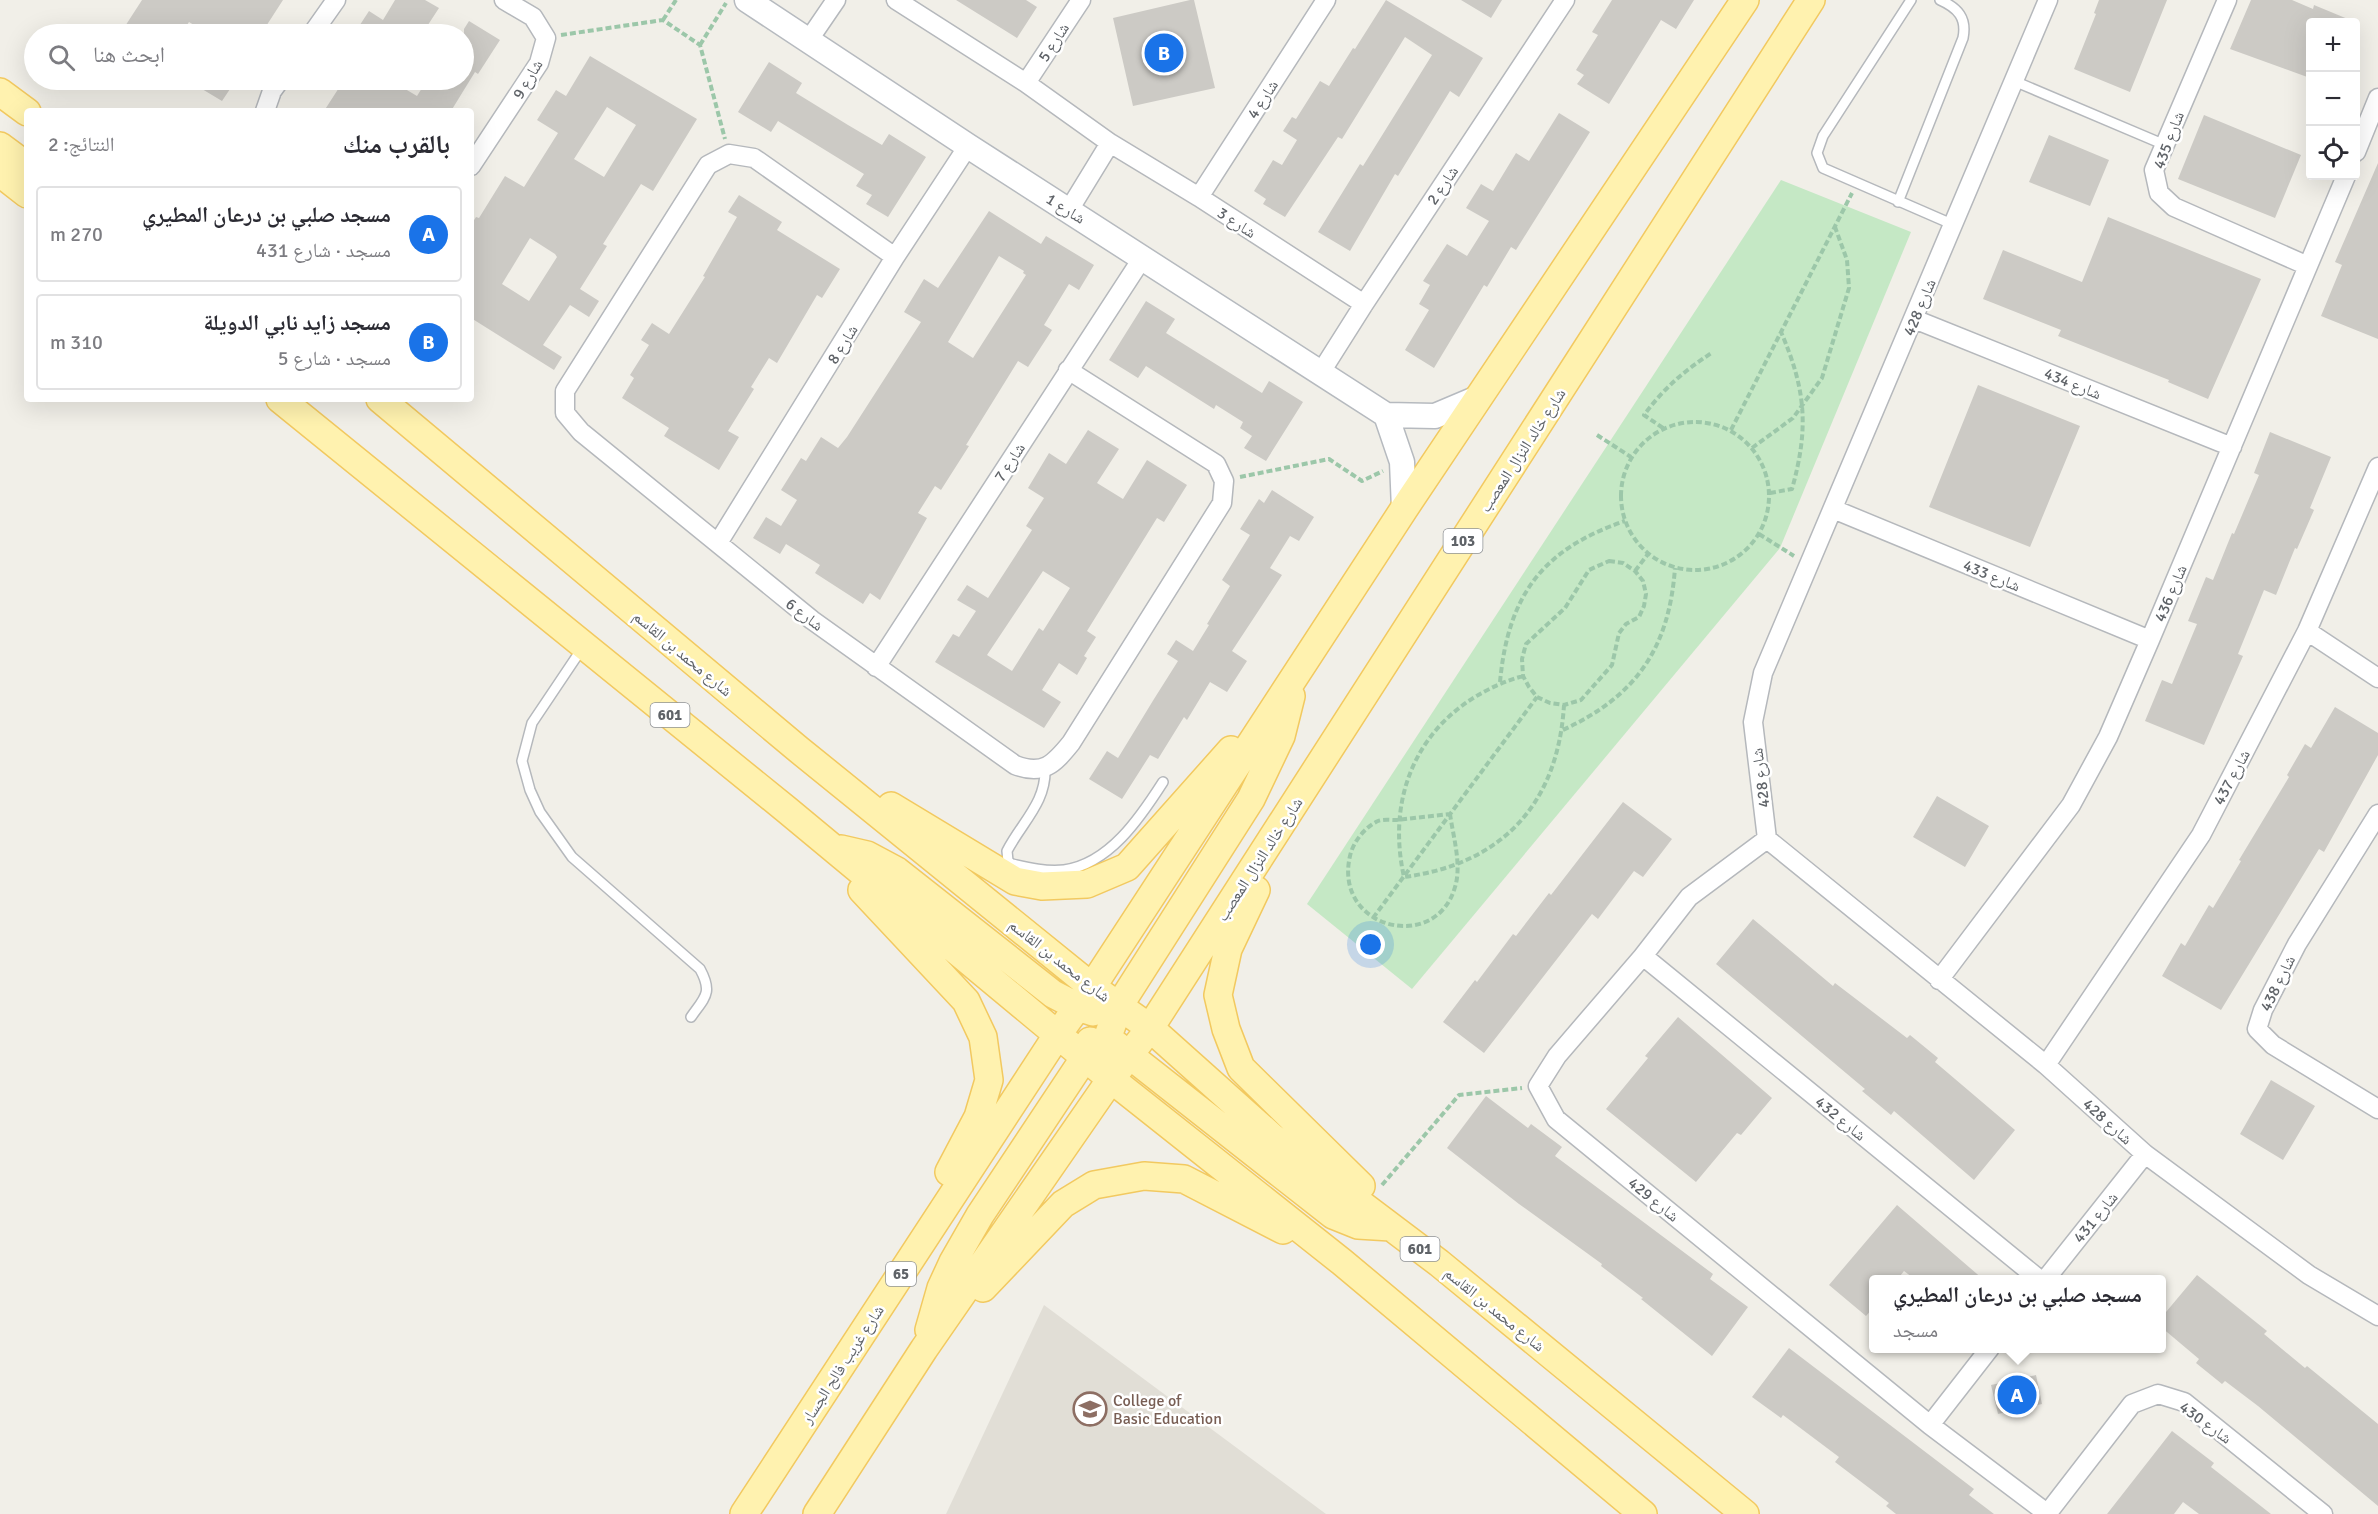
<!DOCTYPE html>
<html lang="ar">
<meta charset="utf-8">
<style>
:root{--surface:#fff;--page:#f7f7f7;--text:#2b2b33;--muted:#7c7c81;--line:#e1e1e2;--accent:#1a73e8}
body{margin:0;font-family:Signika,"Noto Naskh Arabic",sans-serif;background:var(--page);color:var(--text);direction:rtl}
.controls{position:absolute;right:18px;top:18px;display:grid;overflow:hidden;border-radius:6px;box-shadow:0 6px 24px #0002}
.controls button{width:54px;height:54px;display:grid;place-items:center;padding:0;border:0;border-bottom:2px solid var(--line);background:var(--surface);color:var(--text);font:30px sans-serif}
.you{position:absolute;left:1371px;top:945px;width:21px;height:21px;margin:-15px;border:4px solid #fff;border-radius:50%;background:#1a73e8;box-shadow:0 0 0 9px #1a73e833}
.badge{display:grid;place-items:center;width:39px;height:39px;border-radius:50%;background:var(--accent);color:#fff;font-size:20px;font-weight:700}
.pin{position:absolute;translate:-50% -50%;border:3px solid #fff;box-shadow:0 2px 6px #0006}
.popup{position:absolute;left:1869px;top:1275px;width:297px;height:78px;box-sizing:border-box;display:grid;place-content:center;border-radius:6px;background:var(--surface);filter:drop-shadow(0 2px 4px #0005);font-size:20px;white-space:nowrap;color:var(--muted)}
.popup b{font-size:22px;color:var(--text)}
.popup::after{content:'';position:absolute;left:50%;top:100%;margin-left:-12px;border:12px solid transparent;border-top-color:var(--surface)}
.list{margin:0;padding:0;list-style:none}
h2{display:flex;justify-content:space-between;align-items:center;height:78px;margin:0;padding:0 24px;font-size:26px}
h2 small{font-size:20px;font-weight:400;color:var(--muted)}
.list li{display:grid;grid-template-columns:39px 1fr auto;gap:18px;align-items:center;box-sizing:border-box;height:96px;margin:0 12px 12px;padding:0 12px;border:2px solid var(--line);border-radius:6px}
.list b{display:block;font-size:22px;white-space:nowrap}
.list p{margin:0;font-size:20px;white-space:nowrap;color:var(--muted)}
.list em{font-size:20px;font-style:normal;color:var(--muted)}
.icon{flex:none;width:33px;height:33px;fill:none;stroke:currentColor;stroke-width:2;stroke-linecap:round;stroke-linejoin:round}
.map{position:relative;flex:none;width:2378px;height:1514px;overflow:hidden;direction:ltr}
.search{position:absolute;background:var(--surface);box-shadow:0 6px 24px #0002;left:24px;top:24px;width:450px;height:66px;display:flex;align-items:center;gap:15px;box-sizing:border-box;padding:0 21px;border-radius:33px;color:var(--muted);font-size:22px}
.panel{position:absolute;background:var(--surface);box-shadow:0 6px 24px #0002;left:24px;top:108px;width:450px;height:294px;border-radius:6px;direction:rtl}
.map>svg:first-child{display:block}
</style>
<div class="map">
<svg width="2378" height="1514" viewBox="0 0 2378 1514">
<rect width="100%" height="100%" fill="#f1efe8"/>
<!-- education -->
<path fill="#e1ded6" d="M1044,1305L1326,1514H946Z"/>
<!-- green -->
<path fill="#c5e8c5" d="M1781,180L1911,232L1780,548L1412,989L1307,904Z"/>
<!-- building -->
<path fill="#cccac5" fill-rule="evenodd" d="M142,0H283L261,34H209L189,22L181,34H120Z
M395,0H425L439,8L422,34H354L369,11L383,20Z
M956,0H1026L1037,7L1017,38Z
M1190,0H1194L1215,88L1133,106L1113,18Z
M1386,0L1483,58L1459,97L1450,91L1398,176L1395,174L1350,251L1318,232L1360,164L1363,166L1432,55L1405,37L1342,139L1338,137L1285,217L1263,204L1266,199L1254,191L1273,160L1282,165L1297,140L1283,131L1292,117L1296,119L1320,81L1329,86L1353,48L1355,49Z
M1461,0H1502L1491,18Z
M1612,0H1694L1676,29L1661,20L1609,104L1577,84L1584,75L1576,70L1598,35L1592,32Z
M2099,0H2167L2130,92L2074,69L2096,14L2094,13Z
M2251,0H2292L2313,9L2314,5L2355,22H2310V78L2230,49Z
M469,21L500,40L478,74L475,72L451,111H324L344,80H390L417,96L427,80H464V29Z
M590,56L697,119L653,191L641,184L603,244L607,246L580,289L599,301L589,317L570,305L543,345L562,357L554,370L471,318V225L476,217L479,218L505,176L524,187L558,133L537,120L556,90L566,96ZM607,107L636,125L604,177L574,159ZM530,238L555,254L557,257L529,301L502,284Z
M769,62L802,83L796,93L848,125L882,145L889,134L926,157L888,217L866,204L872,195L856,186L864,174L778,121L771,132L738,112Z
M187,80H236L222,101Z
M1559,113L1590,132L1516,250L1511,247L1487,287L1484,285L1434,368L1405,350L1429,310L1419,304L1430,285L1423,281L1447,244L1467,256L1489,221L1466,208L1481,184L1493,191L1516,153L1529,161Z
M2204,115L2301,155L2275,218L2178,179Z
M2049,135L2109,160L2090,206L2029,182Z
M2378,163V339L2321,316L2342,265L2335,262Z
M739,195L782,222L777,230L840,269L822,298L817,295L777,363L769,358L751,387L754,389L728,431L739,437L719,470L664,436L669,428L622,398L634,378L630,375L649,345L641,340L652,323L669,334L705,277L703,276L737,217L728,212Z
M989,211L1041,244L1046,236L1094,265L1079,290L1069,284L1044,325L1052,330L1028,367L1018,361L966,445L969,446L941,490L935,486L918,513L927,518L880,600L870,593L863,604L815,573L820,565L786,544L780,554L753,538L766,517L781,526L797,500L781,490L801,458L806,461L821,437L838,448L847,437L921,322L904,312L924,279L938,288ZM999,256L1024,271L1023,273L1026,275L973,358L948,342Z
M2108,217L2261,279L2208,399L2168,382L2169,380L2058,336L2061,330L1983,299L2003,250L2082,282Z
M1146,301L1175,319L1166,333L1262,393L1269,381L1303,402L1266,461L1244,448L1252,436L1240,428L1243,422L1216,405L1214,409L1146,366L1138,378L1109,360Z
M1978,385L2080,426L2030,547L1929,507Z
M1088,430L1119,449L1097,483L1123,499L1147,460L1187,485L1164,522L1157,518L1087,631L1096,637L1084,656L1087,658L1077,675L1059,663L1042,690L1061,702L1044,728L935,662L953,634L959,637L976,611L957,600L967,585L988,598L1032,530L1026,526L1044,498L1028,488L1049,453L1066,464ZM1043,571L1070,588L1043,631L1039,628L1012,671L987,655Z
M2270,432L2331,457L2310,508L2314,510L2297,549L2295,548L2276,595L2264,590L2238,654L2243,656L2204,745L2145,721L2162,680L2172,684L2197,624L2188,621L2206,577L2213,580L2232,533L2234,534L2259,475L2254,473Z
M1272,490L1314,517L1299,541L1290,536L1270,568L1282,575L1232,651L1247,661L1227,692L1210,682L1187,720L1184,717L1158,759L1150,755L1122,799L1089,779L1107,751L1118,758L1154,699L1178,661L1167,654L1176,640L1193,651L1209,625L1207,624L1230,586L1222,580L1250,535L1240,529L1259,499L1264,503Z
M2335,707L2378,733V755L2324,852L2319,849L2221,1010L2162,976L2181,943L2185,946L2209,905L2213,908L2241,861L2239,860L2289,777L2287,775L2305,744L2311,748Z
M1937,796L1989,826L1965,867L1913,837Z
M1623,802L1672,839L1643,877L1634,871L1598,919L1592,914L1484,1053L1443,1022L1475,980L1477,982L1513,934L1516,936L1549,893L1551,895Z
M1753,919L1833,986L1835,983L1907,1038L1910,1035L1938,1058L1935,1062L2015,1130L1974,1180L1894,1111L1891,1115L1862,1091L1865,1089L1716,964Z
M1678,1017L1772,1098L1741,1135L1737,1133L1696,1182L1606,1109L1648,1058L1645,1056Z
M2271,1080L2315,1106L2283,1160L2240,1134Z
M1486,1096L1528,1128L1531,1124L1562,1147L1555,1156L1713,1274L1710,1279L1748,1307L1712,1356L1641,1299L1643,1298L1601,1266L1602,1264L1519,1204L1447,1148Z
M1897,1205L1984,1280H1916L1904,1271L1897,1280H1873V1308L1866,1316L1829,1285Z
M2197,1275L2267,1331L2264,1334L2305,1368L2307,1366L2378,1424V1506L2258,1406L2225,1381L2222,1384L2196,1363L2199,1359L2161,1327V1318Z
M1789,1348L1974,1489L1969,1495L1994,1514H1896L1886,1506L1889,1503L1835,1462L1839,1457L1783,1415L1781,1418L1752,1397Z
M2036,1375L2042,1404L1998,1414L1991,1385Z
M2172,1431L2214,1463L2211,1467L2271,1514H2199L2183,1502L2174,1514H2107Z"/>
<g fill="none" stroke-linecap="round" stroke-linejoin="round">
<!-- lane casing -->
<g stroke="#b5b8bc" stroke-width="12">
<path id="lane" d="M1911,0L1823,136L1817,153L1823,168L1954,225
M2014,81L2165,145
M1898,202L1963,38C1967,18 1958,8 1940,0
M583,647L532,723L522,761L530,790L540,812L572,857L700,969C713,993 705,997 691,1017
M1045,767C1047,802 1022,822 1007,851L1008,861L1012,864C1029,868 1047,872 1064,870C1109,864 1140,818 1163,782"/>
</g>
<!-- street casing -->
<g stroke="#b5b8bc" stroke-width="21">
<path id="street" d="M896,0L1026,83L1110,143L1199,197L1364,304
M2048,0L1763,673L1753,722L1767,839L2046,1065L2145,1154L2309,1275L2378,1316
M2227,0L2154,170L2159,193L2174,207L2308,266
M312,34L336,0
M808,41L836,0
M1026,83L1081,0
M265,111L272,91L280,80
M2356,152L2378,98
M471,166L539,63L546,38L533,17L504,0
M1199,197L1326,0
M1069,210L1110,143
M895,257L754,158L729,154L708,165L565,391V413L581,432L812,620L1015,765C1043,776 1054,764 1071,743L1222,503L1224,481L1216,464L1068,370
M1914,319L2232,447
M1321,372L1364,304L1565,0
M1833,509L2150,640
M718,543L895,257L968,146
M2307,631L2378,678
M876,667L1143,257
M2378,814L2297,944L2263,1010L2257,1029L2273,1045L2378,1109
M1767,839L1689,897L1643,956L1557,1056L1538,1086L1556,1119L1930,1425L2048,1514
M1643,956L2040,1280
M1939,980L2071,805L2108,737L2150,640L2346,176
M2046,1065L2201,835L2307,631L2378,467
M2045,1280L2145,1154
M1930,1425L1990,1348
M2047,1514L2132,1404L2158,1394L2184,1402L2323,1514"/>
</g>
<!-- secondary casing -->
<g stroke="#b6babf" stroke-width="27">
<path id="secondary" d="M747,0L968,146L1386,415L1435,416L1480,397
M1386,415L1402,462L1404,509"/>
</g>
<!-- primary casing -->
<g stroke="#f2c960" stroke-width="30">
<path id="primary" d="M0,92L27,112
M0,146L27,166
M0,173L27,194
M280,399L787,810L1111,1079L1342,1262L1643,1514
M380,399L798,749L1092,987L1150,1028L1272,1137L1439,1263L1745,1514
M891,806L1015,881L1042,886L1087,884L1127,867L1231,750
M841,849L867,855L897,871L1053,994L1078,1007L1093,1012
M862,890L966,1001L983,1037L989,1080L978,1117L949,1172
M1256,890L1228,949L1218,995L1226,1029L1241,1068L1361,1186
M1114,1043L1333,1215L1358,1225L1391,1227
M1111,1079L1104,1062V1047L1119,1006L1251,799L1281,736L1291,696
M983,1288L1063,1204L1094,1185L1144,1176L1184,1179L1283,1230
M929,1330L941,1288L953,1262L980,1215L1085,1057L1090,1041
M744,1514L1058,1034L1092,987L1404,509L1745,0
M817,1514L924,1349L1111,1079L1150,1028L1811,0"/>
</g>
<!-- path -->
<path stroke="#9cc7a9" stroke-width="4" stroke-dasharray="6 3" stroke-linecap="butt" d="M663,20L676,0
M561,35L663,20L700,45L725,139
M700,45L726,3
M1621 496a74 74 0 1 1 148 0a74 74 0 1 1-148 0Z
M1663,428L1644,415C1665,387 1684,371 1713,352
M1731,430L1852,193
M1597,435L1631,457
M1752,448L1793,418L1822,378L1849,288L1847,260L1835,227
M1240,477L1329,459L1362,481L1383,471
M1770,493L1792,489C1809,428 1806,390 1781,332
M1759,534L1794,556
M1609,561L1623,563L1635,571L1643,581L1646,594L1644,606L1639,617L1626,624L1619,633L1612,665L1581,700L1564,705L1550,703L1537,697L1529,687L1523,676L1522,659L1526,644L1565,608L1589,570Z
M1635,571L1648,554
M1523,676C1430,703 1383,783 1404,877C1502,864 1558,804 1564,705
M1500,682C1508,596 1542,549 1625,521
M1563,730C1636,696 1669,649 1675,568
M1450,814C1453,836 1462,865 1455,887C1436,954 1333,929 1350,856C1353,842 1365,827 1378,821C1383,819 1391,820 1396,820C1414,818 1432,816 1450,814Z
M1373,918L1537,697
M1382,1185L1459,1095L1522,1088"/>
<!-- lane -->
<use href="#lane" stroke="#fff" stroke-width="9"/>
<!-- street -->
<use href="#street" stroke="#fff" stroke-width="18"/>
<!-- secondary -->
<use href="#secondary" stroke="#fff" stroke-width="24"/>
<!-- primary -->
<use href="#primary" stroke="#fff2af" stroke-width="27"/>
</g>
<!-- icons -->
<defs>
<g id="school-ring" transform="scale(1.725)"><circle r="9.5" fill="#fff" stroke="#8d6e63" stroke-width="1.5"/><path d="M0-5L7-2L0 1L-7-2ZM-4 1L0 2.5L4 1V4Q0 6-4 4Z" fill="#8d6e63"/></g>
</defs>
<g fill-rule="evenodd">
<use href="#school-ring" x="1090" y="1409"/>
</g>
<g text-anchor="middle" stroke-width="5" stroke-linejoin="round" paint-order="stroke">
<!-- shield labels -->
<g fill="#fff" stroke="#8f9295" stroke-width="1.5">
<rect x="1443.5" y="529" width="39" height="24" rx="4.5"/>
<rect x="650.5" y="703" width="39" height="24" rx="4.5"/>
<rect x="1400.5" y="1237" width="39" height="24" rx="4.5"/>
<rect x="886" y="1262" width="30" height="24" rx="4.5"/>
</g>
<g font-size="15" font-weight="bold" fill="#5f6368">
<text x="1463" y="546">103</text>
<text x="670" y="720">601</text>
<text x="1420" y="1254">601</text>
<text x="901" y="1279">65</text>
</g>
<!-- street labels -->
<g font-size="16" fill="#5f6368" stroke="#fff">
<text transform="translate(1053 42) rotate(-57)" y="6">شارع 5</text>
<text transform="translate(527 79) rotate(-59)" y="6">شارع 9</text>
<text transform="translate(1262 99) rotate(-57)" y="6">شارع 4</text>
<text transform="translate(2168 140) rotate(-69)" y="6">شارع 435</text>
<text transform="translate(1442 185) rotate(-56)" y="6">شارع 2</text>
<text transform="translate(1066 208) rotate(32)" y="6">شارع 1</text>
<text transform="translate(1237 222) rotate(33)" y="6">شارع 3</text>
<text transform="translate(1919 307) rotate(-67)" y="6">شارع 428</text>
<text transform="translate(842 344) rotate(-58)" y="6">شارع 8</text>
<text transform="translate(2073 383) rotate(22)" y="6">شارع 434</text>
<text transform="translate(1522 450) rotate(-57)" y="6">شارع خالد النزال المعصب</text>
<text transform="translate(1009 462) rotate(-57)" y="6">شارع 7</text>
<text transform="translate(1992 575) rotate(22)" y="6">شارع 433</text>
<text transform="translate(2170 593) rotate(-67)" y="6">شارع 436</text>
<text transform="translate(805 614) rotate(38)" y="6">شارع 6</text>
<text transform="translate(683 653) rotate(40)" y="6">شارع محمد بن القاسم</text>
<text transform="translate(2231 777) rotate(-62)" y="6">شارع 437</text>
<text transform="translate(1760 778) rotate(-97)" y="6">شارع 428</text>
<text transform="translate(1259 859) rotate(-57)" y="6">شارع خالد النزال المعصب</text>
<text transform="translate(1060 960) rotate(38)" y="6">شارع محمد بن القاسم</text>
<text transform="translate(2277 983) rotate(-64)" y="6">شارع 438</text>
<text transform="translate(1841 1118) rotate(39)" y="6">شارع 432</text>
<text transform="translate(2108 1121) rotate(42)" y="6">شارع 428</text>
<text transform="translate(1654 1199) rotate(39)" y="6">شارع 429</text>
<text transform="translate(2095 1217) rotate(-51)" y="6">شارع 431</text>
<text transform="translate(1495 1309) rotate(39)" y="6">شارع محمد بن القاسم</text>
<text transform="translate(842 1364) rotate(-57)" y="6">شارع غريب فالح الجسار</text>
<text transform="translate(2206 1422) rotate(36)" y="6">شارع 430</text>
</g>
<!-- education labels -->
<g font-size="16" fill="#785e54" stroke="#fff" text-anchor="start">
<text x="1113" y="1406">College of<tspan x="1113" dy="18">Basic Education</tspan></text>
</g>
</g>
</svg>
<div class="controls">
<button>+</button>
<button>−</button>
<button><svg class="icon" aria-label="locate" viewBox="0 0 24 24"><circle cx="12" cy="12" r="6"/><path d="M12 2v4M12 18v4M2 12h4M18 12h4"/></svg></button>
</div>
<div class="you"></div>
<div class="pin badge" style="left:2017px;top:1395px">A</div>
<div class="popup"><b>مسجد صلبي بن درعان المطيري</b>مسجد</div>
<div class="pin badge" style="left:1164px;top:53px">B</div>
<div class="search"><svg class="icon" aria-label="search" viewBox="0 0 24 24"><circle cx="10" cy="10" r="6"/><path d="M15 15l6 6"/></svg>ابحث هنا</div>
<section class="panel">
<h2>بالقرب منك<small>النتائج: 2</small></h2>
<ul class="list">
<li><span class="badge">A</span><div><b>مسجد صلبي بن درعان المطيري</b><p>مسجد · شارع 431</p></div><em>270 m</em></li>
<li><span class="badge">B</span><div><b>مسجد زايد نابي الدويلة</b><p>مسجد · شارع 5</p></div><em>310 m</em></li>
</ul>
</section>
</div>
